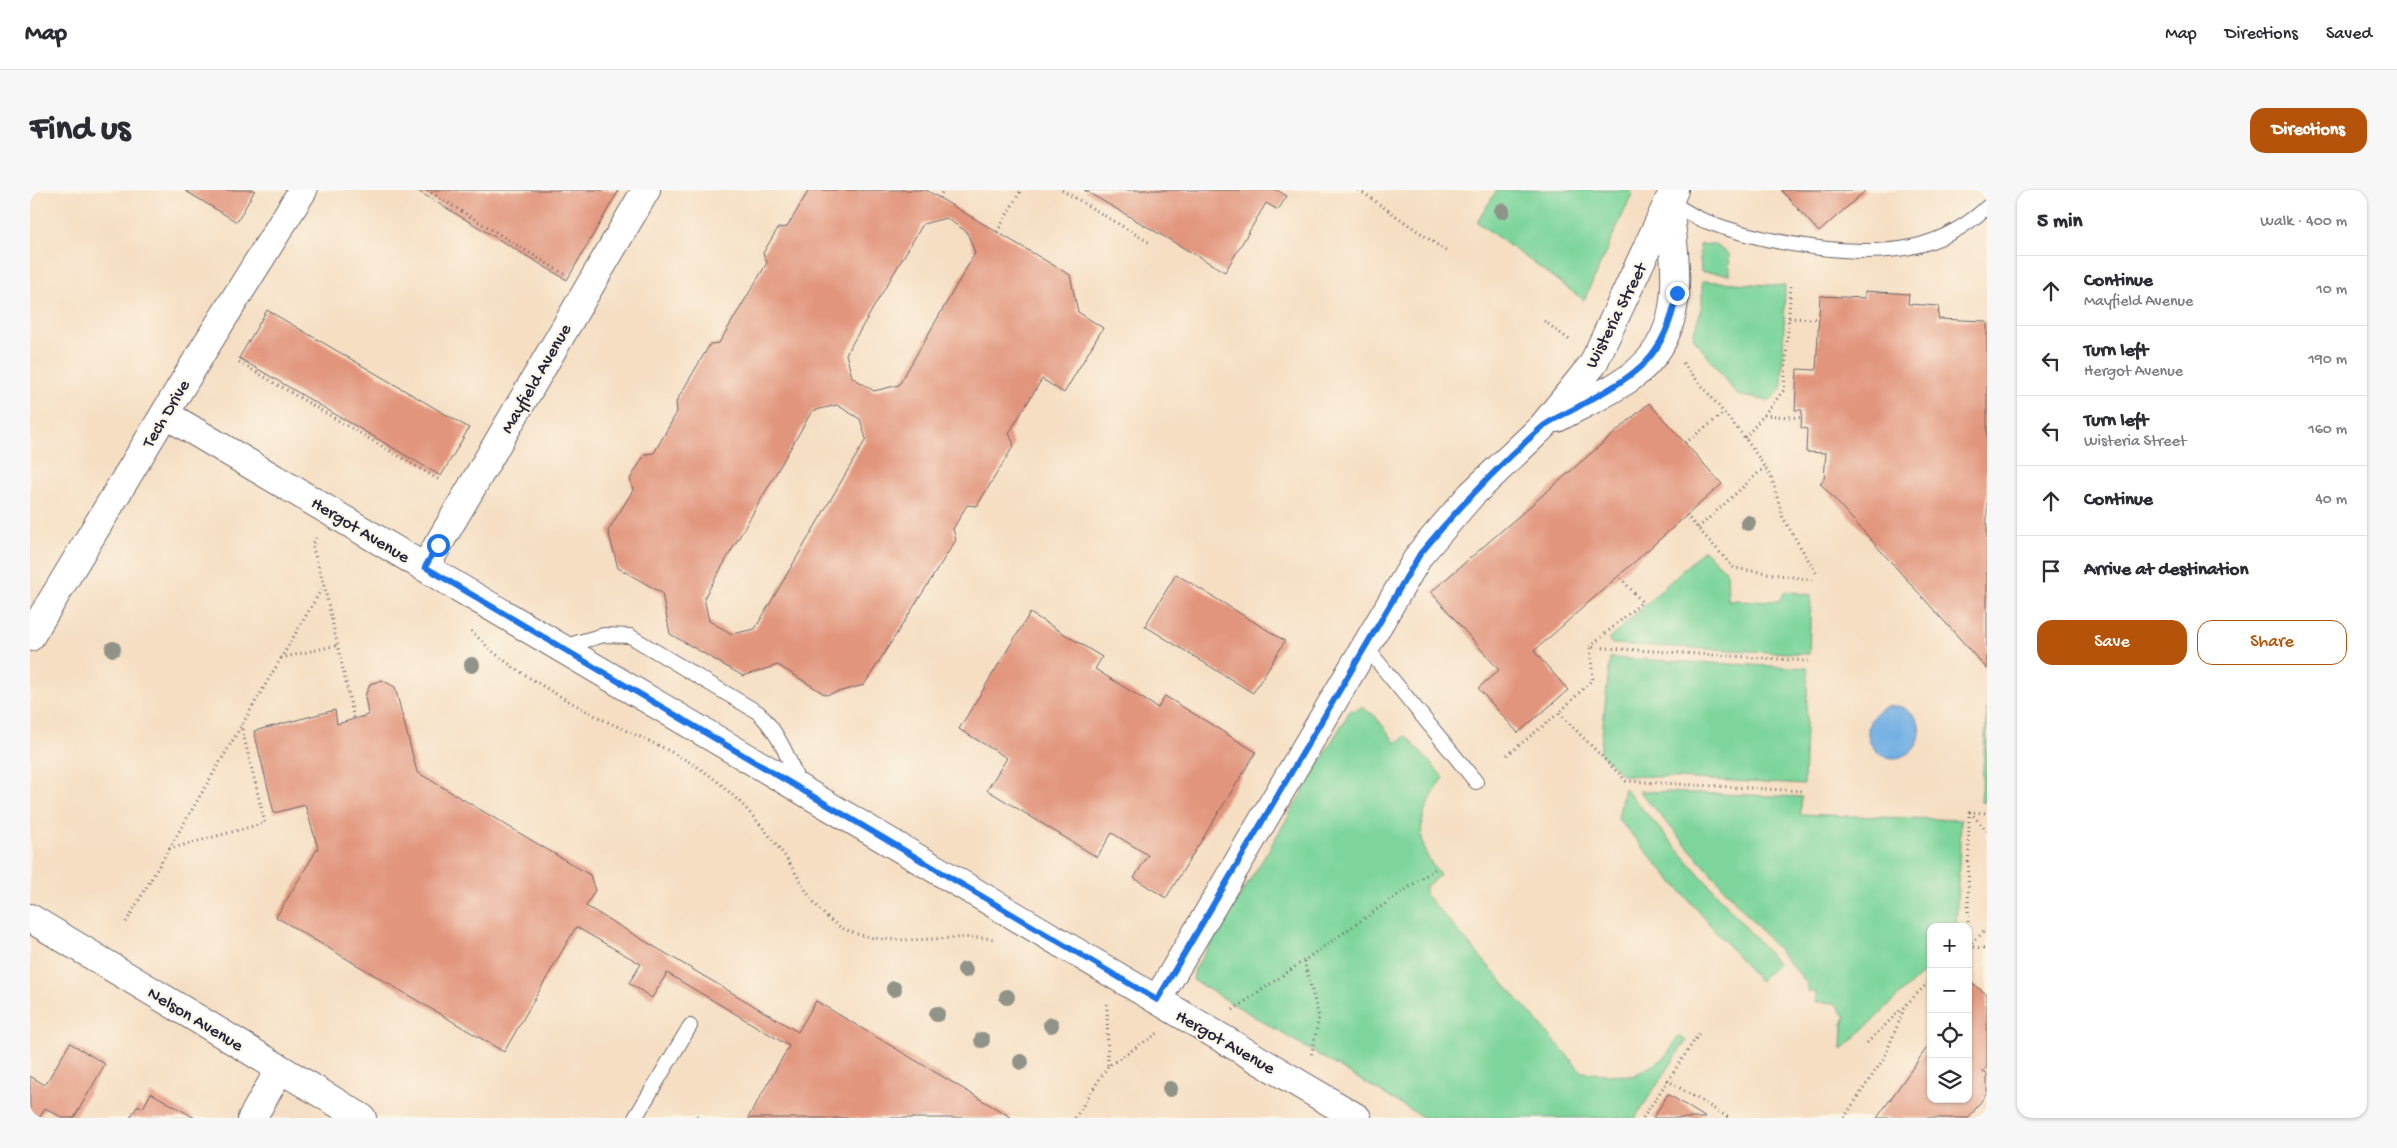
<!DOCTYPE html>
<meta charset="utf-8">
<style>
:root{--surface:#fff;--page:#f7f7f7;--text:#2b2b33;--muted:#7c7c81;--line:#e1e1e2;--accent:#b45309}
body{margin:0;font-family:"Gochi Hand",sans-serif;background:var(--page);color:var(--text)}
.controls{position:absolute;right:15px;bottom:15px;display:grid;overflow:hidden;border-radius:10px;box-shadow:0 1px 4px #0004}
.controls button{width:45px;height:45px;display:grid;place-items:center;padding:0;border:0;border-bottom:1px solid var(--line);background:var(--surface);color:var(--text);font:25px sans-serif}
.stop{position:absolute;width:15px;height:15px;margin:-11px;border:4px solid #1a73e8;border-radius:50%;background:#fff}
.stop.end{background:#1a73e8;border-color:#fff;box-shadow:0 1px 5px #0008}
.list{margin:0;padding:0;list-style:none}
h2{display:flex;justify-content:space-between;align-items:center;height:65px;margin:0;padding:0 20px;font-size:21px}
h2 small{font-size:16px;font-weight:400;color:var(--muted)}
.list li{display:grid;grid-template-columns:32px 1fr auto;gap:15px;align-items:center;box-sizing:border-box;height:70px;padding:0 20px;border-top:1px solid var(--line)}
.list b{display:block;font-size:19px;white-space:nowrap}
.list p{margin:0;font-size:16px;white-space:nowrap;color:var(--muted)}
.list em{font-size:16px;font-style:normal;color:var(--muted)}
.actions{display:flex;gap:10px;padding:15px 20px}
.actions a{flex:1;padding:11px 0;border:1px solid var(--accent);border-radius:15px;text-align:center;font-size:18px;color:var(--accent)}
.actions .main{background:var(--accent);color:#fff}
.icon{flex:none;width:28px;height:28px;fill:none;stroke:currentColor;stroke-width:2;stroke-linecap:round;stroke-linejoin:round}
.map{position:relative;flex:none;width:1957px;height:928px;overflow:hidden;border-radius:15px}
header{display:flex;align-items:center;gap:30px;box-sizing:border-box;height:70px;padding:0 25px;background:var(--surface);border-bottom:1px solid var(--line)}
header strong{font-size:24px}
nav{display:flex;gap:28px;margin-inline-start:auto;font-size:18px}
.intro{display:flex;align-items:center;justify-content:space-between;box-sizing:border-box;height:120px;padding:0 30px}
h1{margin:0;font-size:35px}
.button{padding:12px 22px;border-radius:15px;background:var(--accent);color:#fff;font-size:18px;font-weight:700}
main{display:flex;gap:30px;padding:0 30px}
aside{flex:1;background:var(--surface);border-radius:15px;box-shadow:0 1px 4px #0004}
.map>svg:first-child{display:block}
</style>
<header>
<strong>Map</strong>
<nav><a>Map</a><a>Directions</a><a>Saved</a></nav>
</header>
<div class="intro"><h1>Find us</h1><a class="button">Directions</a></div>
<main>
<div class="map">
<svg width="1957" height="928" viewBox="0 0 1957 928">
<rect width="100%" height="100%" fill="#fcf5e5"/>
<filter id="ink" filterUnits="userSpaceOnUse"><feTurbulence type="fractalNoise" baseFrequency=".02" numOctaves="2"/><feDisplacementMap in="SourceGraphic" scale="10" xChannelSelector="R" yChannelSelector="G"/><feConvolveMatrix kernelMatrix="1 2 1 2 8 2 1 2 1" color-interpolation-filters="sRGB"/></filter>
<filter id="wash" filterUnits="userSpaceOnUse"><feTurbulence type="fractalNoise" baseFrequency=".0096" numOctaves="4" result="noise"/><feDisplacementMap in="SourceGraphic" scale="20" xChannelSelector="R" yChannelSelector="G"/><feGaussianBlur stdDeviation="1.12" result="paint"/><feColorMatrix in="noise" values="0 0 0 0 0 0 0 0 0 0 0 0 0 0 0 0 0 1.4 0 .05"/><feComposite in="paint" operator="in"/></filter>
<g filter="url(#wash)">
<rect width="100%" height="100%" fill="#f5dec2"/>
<!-- green -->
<path fill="#7dd59b" stroke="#507c6b" d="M1467,0H1601L1602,4L1554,110L1447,32Z
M1683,54L1699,64L1700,84L1671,82L1669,55Z
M1672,91L1755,96L1752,199L1739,211L1707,205L1663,147L1672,115Z
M1674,360L1697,382L1698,410L1748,411L1756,401L1781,405L1779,464L1582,454L1578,450Z
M1580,468L1778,478L1774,595L1592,585L1570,563Z
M1332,517L1345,526L1366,553L1376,546L1414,588C1389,621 1381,651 1410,685L1395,697V704L1552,882L1603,886L1635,868L1649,846L1656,851L1605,928H1394L1163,790L1165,779L1238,661L1321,519L1324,521Z
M1957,517V612H1951Z
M1594,598L1748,774L1729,791L1588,629Z
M1609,601L1772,607L1770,624L1931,630L1926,737H1901V775L1812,860L1813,834L1816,827L1804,813L1786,812V803L1777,801V793Z"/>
<!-- water -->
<path fill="#71afe4" stroke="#4a6890" d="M1838 542a26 26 0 1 1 52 0a26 26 0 1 1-52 0Z"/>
<g id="blocks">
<!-- building -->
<path fill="#e2957d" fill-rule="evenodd" d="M154,0H225L207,32Z
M386,0H589L537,90Z
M779,0H896L1040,85L1048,122L1073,138L1034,203L1012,189L979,243L984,255L947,316L937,315L923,339L926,350L834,495L796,505L748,475L713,486L640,444L632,403L588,378L578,341L603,300L600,289L615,264L624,263L647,222L646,212L680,154L689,153L737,73L733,63L748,38L757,37ZM916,28L937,42L945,63L869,195L844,201L822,187L816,164L893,34ZM807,215L830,229L836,249L725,439L702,444L679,431L674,408L782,221Z
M1054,0H1247L1257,6L1248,20L1236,13L1195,82Z
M1751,0H1836L1789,42Z
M1835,101L1879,104L1878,114L1909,116L1908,129L1955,131L1957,133V479L1790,293L1794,289L1796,263L1776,262L1777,239L1771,238L1772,220H1765L1767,179L1786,180L1790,106L1835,108Z
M237,120L439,238L411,286L209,168Z
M1619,213L1692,294L1504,461L1538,500L1488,543L1448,498L1469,480L1401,402Z
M1146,384L1255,451L1223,503L1115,436Z
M1000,423L1072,467L1065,479L1128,518L1135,506L1226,562L1136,708L1104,688L1118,665L1082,643L1067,667L957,600L977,568L929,539Z
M352,490L365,497L387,582L560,685L565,700L556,716L768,842L786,811L982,928H718L759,856L637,783L622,808L599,793L611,774L546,737L474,862L246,727L288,658L275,615L244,623L224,541L305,520L307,534L338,525L335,506L340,494Z
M1942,794L1957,804V877L1953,882L1957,884V903L1939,928H1847L1901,852V909H1938V799Z
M40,853L75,874L44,928H33L15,918L9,928H0V886L15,895Z
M121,903L165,928H100L108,915L113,918Z
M1638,904L1676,928H1623Z"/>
</g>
</g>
<g filter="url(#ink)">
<use href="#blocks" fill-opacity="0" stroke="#6c646a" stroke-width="1"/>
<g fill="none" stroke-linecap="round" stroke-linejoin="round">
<!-- service casing -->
<g stroke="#6c646a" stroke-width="16">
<path id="service" d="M1639,11C1651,18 1663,27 1675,31C1733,53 1840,73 1899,52C1920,45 1941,32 1957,17
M1335,456L1446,592
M532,457L574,445L600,446L729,523C750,545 759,569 770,597
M605,928L660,836"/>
</g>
<!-- minor casing -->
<g stroke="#6c646a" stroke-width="30">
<path id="minor" d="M135,224L1327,928
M1527,228C1551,215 1578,203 1601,187C1660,144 1645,75 1639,14
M395,377L616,0
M0,728L332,928
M1127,810L1390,364L1441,305L1513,236L1563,174L1644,0
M222,928L250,879"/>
</g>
<!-- secondary casing -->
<g stroke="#6c646a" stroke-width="30">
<path id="secondary" d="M0,447L175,157L273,0"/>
</g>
<!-- path -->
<path stroke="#6c646a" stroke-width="3" stroke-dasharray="1 4" stroke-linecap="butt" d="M397,0L534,84
M1032,0L1120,53
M1329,0L1416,61
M909,8L913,0
M967,42L991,0
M1759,128L1789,129
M1514,131L1541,151
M209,172L411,291
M1653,173L1715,248L1735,277L1742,289L1753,328L1788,386
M1734,225L1772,228
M1715,248L1754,200L1761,93
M1655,253L1694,223
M1656,325L1704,378L1782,390
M1668,338L1735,277
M294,395L324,529
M441,441C452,451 463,463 475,471C502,491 533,508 562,524C604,546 652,562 688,592C712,612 733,637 752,662C772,690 785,728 819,741C861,759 919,743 965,749
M1560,457L1612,412L1589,386
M251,468L308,455
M1529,523L1596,591L1773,601
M1477,565L1529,523L1563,489L1560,457L1778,471
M1940,622L1957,641
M139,659L235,633L211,535
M96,732L294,395L282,355L286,348
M1938,737L1939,622L1957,623
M1938,756L1957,739
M1938,757L1957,758
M1274,771L1289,827L1281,867
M1077,814L1078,876L1128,843
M1203,820L1405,679
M1837,853L1901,790
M1637,890L1699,928
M663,928L665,925L671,928
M1045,928L1078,876
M1613,928L1670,842
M1814,928L1854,868L1877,812"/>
<!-- service -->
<use href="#service" stroke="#fff" stroke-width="14"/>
<!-- minor -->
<use href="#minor" stroke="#fff" stroke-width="28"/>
<!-- secondary -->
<use href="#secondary" stroke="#fff" stroke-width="28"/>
</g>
<!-- trees -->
<g fill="#909488">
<circle cx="1472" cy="21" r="8"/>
<circle cx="1718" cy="333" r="8"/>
<circle cx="83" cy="459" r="8"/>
<circle cx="442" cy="475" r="8"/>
<circle cx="935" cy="780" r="8"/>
<circle cx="864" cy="799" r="8"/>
<circle cx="977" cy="807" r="8"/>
<circle cx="907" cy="824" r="8"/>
<circle cx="1021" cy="835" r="8"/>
<circle cx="952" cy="850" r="8"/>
<circle cx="991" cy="872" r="8"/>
<circle cx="1140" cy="899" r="8"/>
</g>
</g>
<g fill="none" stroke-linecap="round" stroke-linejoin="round" filter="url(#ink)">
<!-- route -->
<path stroke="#1a73e8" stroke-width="6" d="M408,355L395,377L1127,810L1390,364C1427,319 1467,277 1511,238C1520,230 1533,225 1544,219C1600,187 1634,174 1647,103"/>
</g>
<g text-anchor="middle" stroke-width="4" stroke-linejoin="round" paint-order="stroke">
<!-- street labels -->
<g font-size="18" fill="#22223b" stroke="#fcf5e5">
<text transform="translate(1585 125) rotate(-63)" y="6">Wisteria Street</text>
<text transform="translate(505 188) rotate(-60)" y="6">Mayfield Avenue</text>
<text transform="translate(135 223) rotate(-59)" y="6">Tech Drive</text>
<text transform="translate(331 339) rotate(31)" y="6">Hergot Avenue</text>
<text transform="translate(166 828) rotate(31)" y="6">Nelson Avenue</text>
<text transform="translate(1196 851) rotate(30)" y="6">Hergot Avenue</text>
</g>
</g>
</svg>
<div class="controls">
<button>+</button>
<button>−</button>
<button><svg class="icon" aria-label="locate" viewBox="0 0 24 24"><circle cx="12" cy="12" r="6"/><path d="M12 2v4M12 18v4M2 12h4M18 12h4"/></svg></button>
<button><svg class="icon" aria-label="layers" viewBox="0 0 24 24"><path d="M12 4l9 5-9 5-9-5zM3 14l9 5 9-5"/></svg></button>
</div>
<div class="stop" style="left:408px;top:355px"></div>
<div class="stop end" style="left:1647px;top:103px"></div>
</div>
<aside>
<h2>5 min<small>Walk · 400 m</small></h2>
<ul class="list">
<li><svg class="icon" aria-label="ahead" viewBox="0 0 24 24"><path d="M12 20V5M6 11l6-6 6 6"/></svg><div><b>Continue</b><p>Mayfield Avenue</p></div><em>10 m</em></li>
<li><svg class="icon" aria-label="left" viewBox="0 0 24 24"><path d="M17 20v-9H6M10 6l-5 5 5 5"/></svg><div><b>Turn left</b><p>Hergot Avenue</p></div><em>190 m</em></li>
<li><svg class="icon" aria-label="left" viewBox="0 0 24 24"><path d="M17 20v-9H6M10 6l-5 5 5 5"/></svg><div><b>Turn left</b><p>Wisteria Street</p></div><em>160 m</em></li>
<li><svg class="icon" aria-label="ahead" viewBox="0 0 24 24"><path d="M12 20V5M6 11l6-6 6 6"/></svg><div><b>Continue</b></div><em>40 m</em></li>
<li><svg class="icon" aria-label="arrive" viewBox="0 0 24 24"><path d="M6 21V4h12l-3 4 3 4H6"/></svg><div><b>Arrive at destination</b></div></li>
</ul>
<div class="actions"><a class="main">Save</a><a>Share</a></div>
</aside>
</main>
